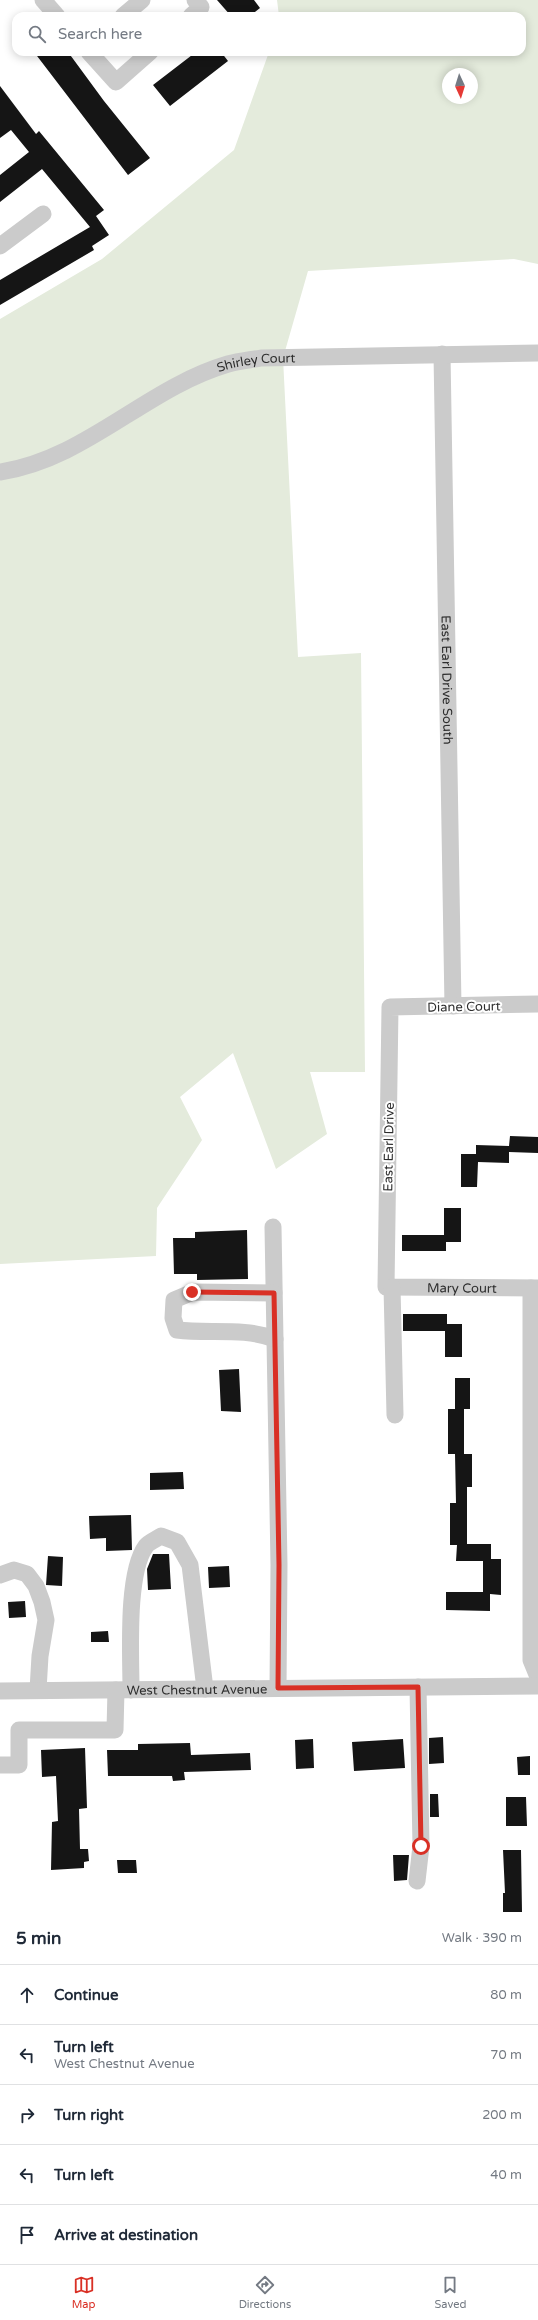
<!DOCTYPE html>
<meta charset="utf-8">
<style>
:root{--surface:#fff;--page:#f6f6f7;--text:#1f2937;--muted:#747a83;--line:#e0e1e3;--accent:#d93025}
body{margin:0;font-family:"Varela Round",sans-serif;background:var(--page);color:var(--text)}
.compass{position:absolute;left:442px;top:68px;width:36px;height:36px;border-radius:50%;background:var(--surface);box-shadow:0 2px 10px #0003;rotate:176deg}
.stop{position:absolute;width:12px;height:12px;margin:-9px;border:3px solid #d93025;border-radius:50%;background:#fff}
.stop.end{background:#d93025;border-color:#fff;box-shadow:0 1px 4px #0008}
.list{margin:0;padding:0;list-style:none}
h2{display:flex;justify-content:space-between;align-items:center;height:52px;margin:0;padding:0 16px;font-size:17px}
h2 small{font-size:13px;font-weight:400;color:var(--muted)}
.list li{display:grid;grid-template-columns:26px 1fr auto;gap:12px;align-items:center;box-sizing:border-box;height:60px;padding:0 16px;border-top:1px solid var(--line)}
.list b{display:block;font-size:15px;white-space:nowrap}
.list p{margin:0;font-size:13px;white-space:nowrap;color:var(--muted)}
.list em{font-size:13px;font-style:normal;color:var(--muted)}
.icon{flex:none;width:22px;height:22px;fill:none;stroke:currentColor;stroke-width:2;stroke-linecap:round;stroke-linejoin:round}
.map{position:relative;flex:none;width:538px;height:1912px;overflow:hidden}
.search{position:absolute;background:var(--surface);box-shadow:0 2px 10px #0003;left:12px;right:12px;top:12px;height:44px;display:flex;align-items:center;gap:10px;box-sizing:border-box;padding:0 14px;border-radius:12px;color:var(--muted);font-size:15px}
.sheet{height:352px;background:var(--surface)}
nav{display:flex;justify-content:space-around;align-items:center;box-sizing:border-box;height:56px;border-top:1px solid var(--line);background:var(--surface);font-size:11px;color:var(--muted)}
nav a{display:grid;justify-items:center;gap:2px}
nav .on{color:var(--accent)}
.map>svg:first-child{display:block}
</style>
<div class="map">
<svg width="538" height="1912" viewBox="0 0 538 1912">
<rect width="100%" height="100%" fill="#fff"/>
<!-- green -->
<path fill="#e4ebdc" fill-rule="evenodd" d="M277,0H538V264L514,259L308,271L283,358L298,657L361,653L365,1072H310L327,1134L276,1169L233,1053L180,1097L202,1140L157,1208L156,1256L0,1264V319L102,259L234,150L269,52H522V16H279ZM448,74H472V98H448Z"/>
<!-- building -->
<path fill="#151515" d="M217,0H254L260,8L250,16H231Z
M34,52H68L104,101L150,158L128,175Z
M196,52H221L228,61L170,106L153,85Z
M0,86L36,134L39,131L104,210L96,216L109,235L92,246L94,250L0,305V280L90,227L42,169L0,202V175L29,152L11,130L0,138Z
M510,1136L538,1137V1153L509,1152V1163L478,1162L477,1187H461V1154H476V1145L509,1146Z
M444,1208H461V1242H446V1251H402V1235H444Z
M247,1230L248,1279L197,1280V1274H174L173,1238H195V1232Z
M403,1314H447V1324H462V1357H445V1331H403Z
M239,1369L241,1412L221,1411L219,1370Z
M455,1378H470V1409H455Z
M448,1409H464V1454H472V1487H467V1544H491V1559H501V1595L490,1594V1611L446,1610V1592H483V1561H456L457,1545H450V1503H456L455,1454H448Z
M183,1472L184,1489L150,1490V1473Z
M131,1515L132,1550L106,1551V1538L90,1539L89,1516Z
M153,1554H169L171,1589L148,1590L147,1569Z
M48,1556L63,1557L62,1586L46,1585Z
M229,1566L230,1587L209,1588L208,1567Z
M25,1601L26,1617L9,1618L8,1602Z
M108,1631L109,1642H91V1632Z
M443,1737L444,1763L429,1764V1738Z
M313,1739L314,1768L296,1769L295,1740Z
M403,1739L405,1768L354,1771L352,1742Z
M190,1743L191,1755L250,1753L251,1770L184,1772L185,1780L173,1781L172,1776H108L107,1750H138V1744Z
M85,1748L87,1808L79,1809L80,1849H88L89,1861L84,1862V1868L51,1870L52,1822L58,1821L56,1776L42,1777L41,1750Z
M530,1756V1775H518L517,1757Z
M430,1794H438L439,1817H430Z
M506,1797H526L527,1826H506Z
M503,1850H521L522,1912H503V1893H505Z
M393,1855H409L407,1880L394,1881Z
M117,1860H136L137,1873H118Z"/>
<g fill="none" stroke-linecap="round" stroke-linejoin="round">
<!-- minor -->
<g stroke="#cbcbcb" stroke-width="17">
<path d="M43,0L57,16"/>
<path d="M123,16L142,0"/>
<path d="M191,16L201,7L195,0"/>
<path d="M89,52L116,82L150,52"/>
<path d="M0,246L43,214"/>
<path id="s1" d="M442,354L453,1006"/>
<path id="s2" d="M0,472C86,459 146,388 228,364C239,361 250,360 261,358L538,353"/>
<path id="s3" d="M538,1004L390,1007L386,1287L538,1288"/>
<path d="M273,1227L279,1565L278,1688"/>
<path d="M392,1287L395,1415"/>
<path d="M531,1288V1660L538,1677"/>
<path d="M274,1293L193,1292L174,1300L173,1318L177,1330C210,1334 243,1327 275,1339"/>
<path d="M0,1575L14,1570L27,1574L36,1586L42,1602L46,1620L40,1656L38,1690"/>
<path d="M131,1690C131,1656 126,1573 146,1546C149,1542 157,1539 161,1536L177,1542L190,1565L205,1689"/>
<path id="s4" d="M0,1691L538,1686"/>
<path d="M0,1765H19V1730H115L116,1690"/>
<path d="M417,1881L421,1846L418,1687"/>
</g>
</g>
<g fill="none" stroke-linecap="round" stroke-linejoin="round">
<!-- route -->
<path stroke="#d93025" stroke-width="5" d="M192,1292L274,1293L279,1565L278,1688L418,1687L421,1846"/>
</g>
<g text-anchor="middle" stroke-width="4" stroke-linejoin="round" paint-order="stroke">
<!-- street labels -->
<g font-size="13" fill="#2e2e2e" stroke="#fff">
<text dy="5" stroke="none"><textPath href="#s2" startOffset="282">Shirley Court</textPath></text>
<text dy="5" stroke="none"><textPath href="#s1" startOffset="326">East Earl Drive South</textPath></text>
<text transform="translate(464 1006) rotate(-1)" y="5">Diane Court</text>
<text transform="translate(388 1147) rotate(-89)" y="5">East Earl Drive</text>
<text dy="5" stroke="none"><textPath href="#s3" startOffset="504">Mary Court</textPath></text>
<text dy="5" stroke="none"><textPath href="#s4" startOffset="197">West Chestnut Avenue</textPath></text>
</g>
</g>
</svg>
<svg class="compass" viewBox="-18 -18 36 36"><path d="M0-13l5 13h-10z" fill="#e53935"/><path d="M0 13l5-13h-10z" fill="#747a83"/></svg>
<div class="stop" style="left:421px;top:1846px"></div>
<div class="stop end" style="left:192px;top:1292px"></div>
<div class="search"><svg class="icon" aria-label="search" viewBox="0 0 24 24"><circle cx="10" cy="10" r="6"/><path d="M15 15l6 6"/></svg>Search here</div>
</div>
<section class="sheet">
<h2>5 min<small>Walk · 390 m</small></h2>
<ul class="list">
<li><svg class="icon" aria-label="ahead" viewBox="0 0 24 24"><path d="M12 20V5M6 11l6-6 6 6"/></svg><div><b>Continue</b></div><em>80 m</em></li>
<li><svg class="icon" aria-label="left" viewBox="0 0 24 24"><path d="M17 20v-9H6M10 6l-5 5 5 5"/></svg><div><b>Turn left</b><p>West Chestnut Avenue</p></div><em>70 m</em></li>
<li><svg class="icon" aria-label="right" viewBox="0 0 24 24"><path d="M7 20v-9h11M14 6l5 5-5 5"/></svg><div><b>Turn right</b></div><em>200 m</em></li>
<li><svg class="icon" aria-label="left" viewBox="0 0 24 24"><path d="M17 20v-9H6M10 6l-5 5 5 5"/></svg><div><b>Turn left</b></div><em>40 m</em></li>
<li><svg class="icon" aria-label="arrive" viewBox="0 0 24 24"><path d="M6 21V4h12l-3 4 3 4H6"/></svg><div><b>Arrive at destination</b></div></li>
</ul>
</section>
<nav>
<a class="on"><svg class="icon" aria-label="map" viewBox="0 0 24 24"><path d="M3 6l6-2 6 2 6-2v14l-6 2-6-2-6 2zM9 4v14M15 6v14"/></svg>Map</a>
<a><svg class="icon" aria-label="directions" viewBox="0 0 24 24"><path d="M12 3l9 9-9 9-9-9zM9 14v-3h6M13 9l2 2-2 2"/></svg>Directions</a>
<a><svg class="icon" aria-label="saved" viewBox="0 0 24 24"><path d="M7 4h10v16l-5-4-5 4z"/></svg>Saved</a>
</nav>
